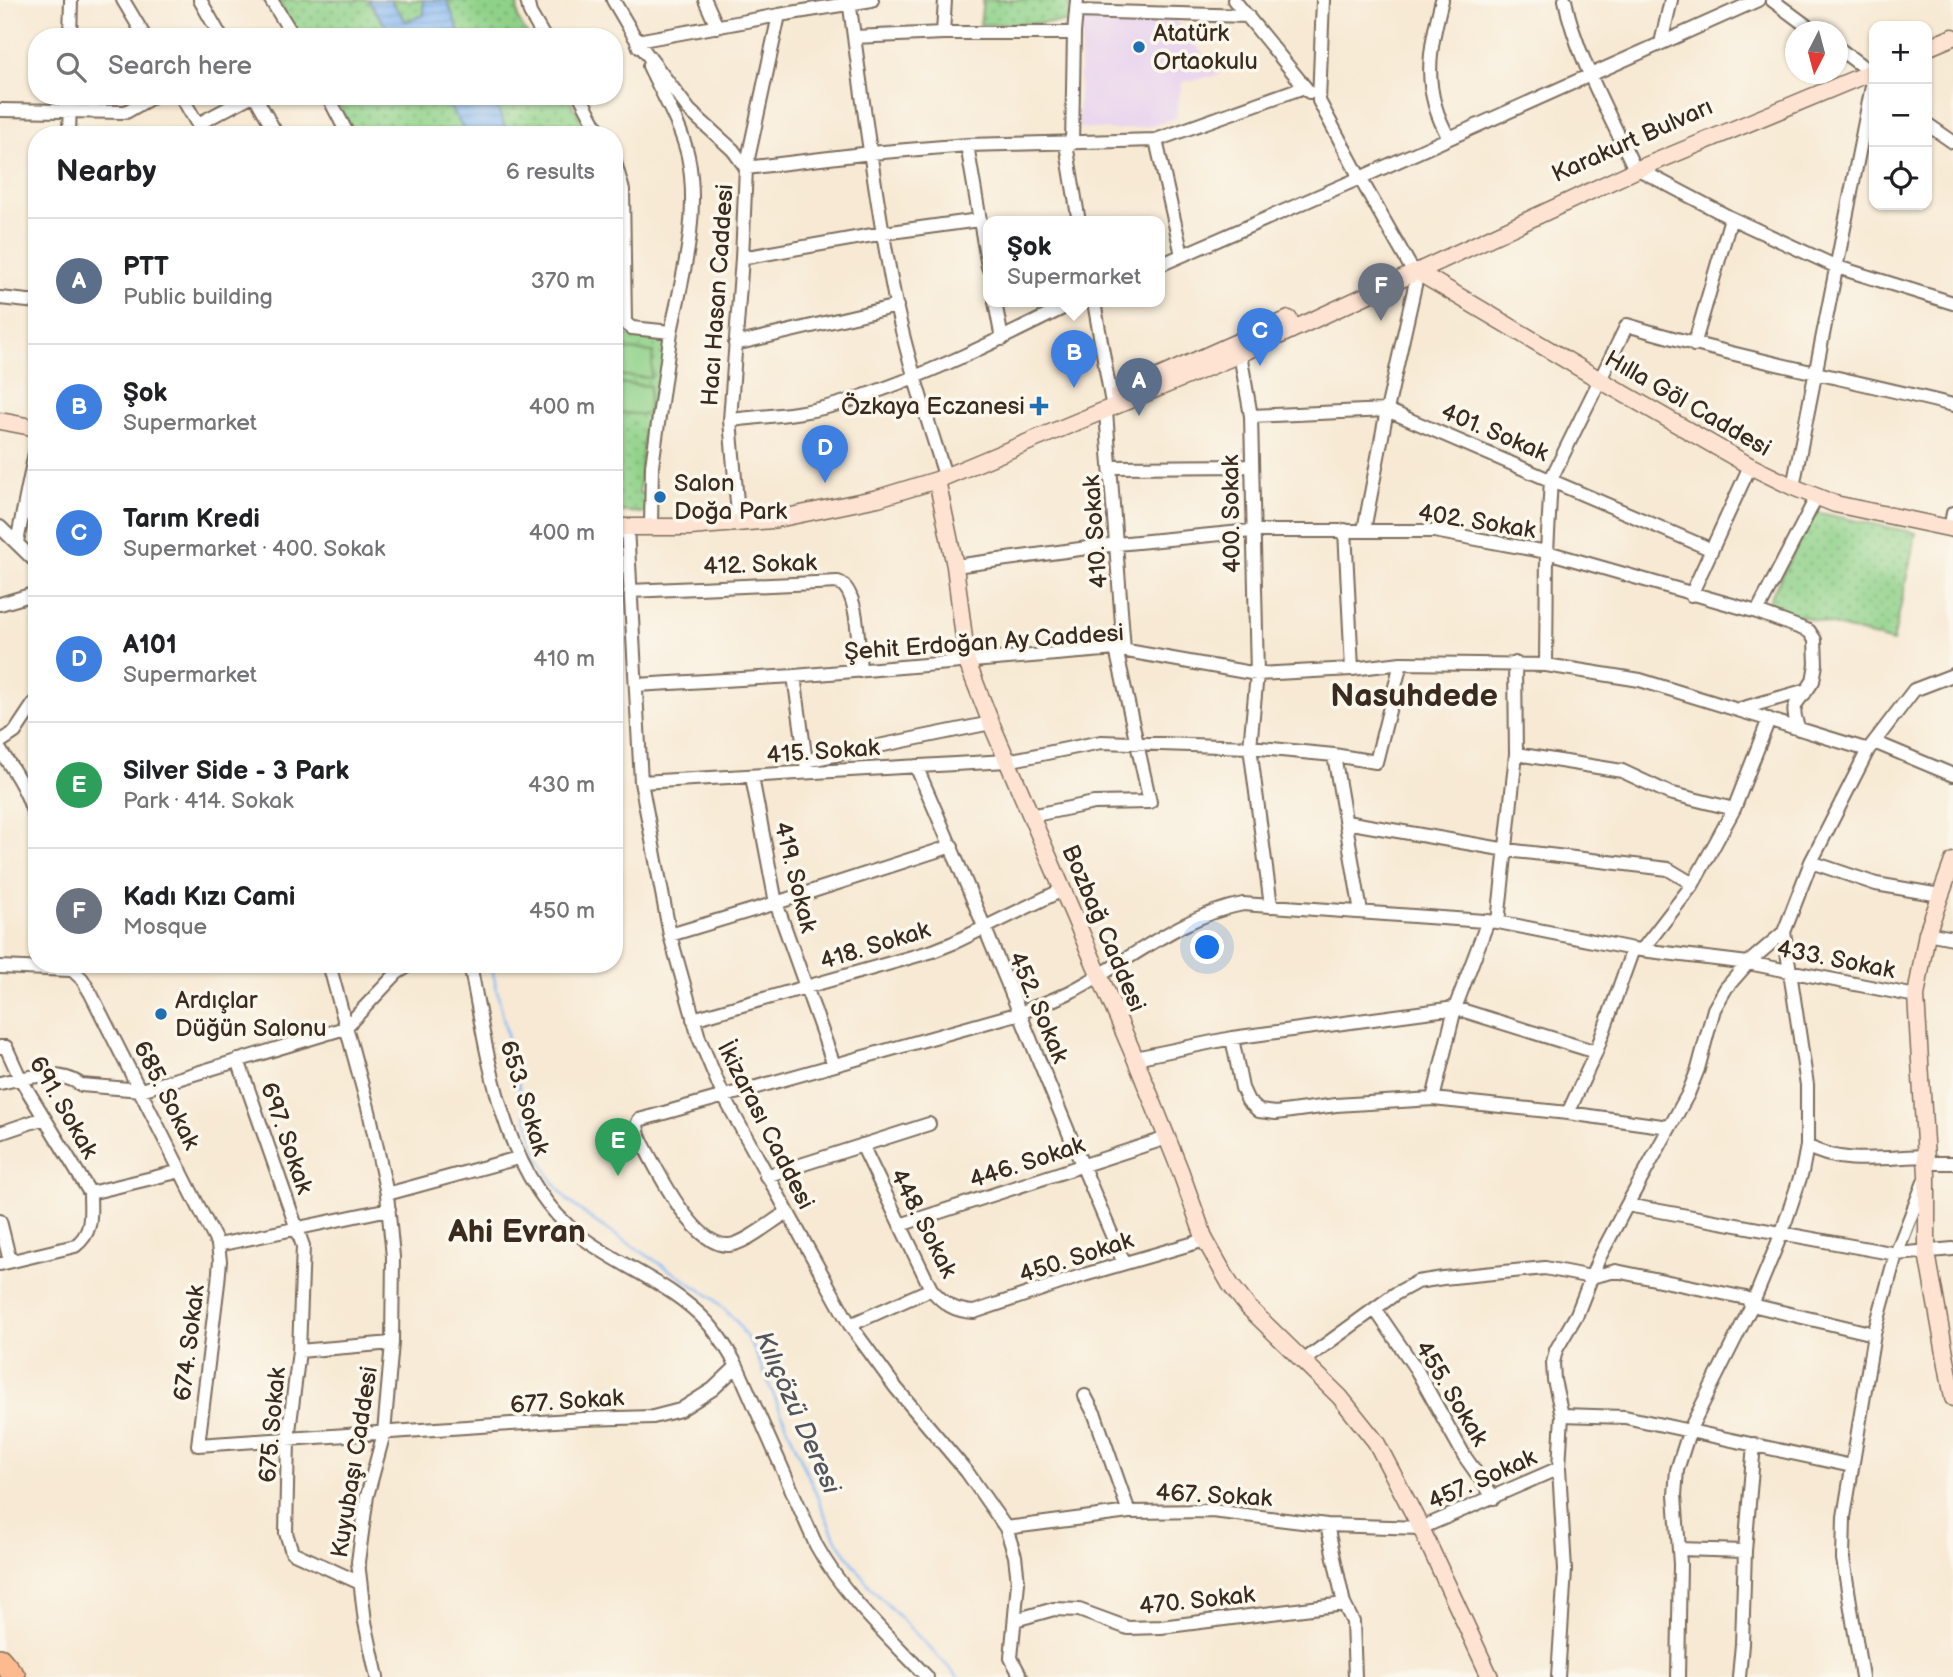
<!DOCTYPE html>
<meta charset="utf-8">
<style>
:root{--surface:#fff;--page:#f6f6f6;--text:#202124;--muted:#757577;--line:#e0e0e0;--accent:#0f766e}
body{margin:0;font-family:"Balsamiq Sans",sans-serif;background:var(--page);color:var(--text)}
.controls{position:absolute;right:21px;top:21px;display:grid;overflow:hidden;border-radius:14px;box-shadow:0 2px 5px #0004}
.controls button{width:63px;height:63px;display:grid;place-items:center;padding:0;border:0;border-bottom:2px solid var(--line);background:var(--surface);color:var(--text);font:35px sans-serif}
.compass{position:absolute;left:1785px;top:21px;width:63px;height:63px;border-radius:50%;background:var(--surface);box-shadow:0 2px 5px #0004;rotate:186deg}
.you{position:absolute;left:1208px;top:948px;width:24px;height:24px;margin:-18px;border:5px solid #fff;border-radius:50%;background:#1a73e8;box-shadow:0 0 0 10px #1a73e833}
.badge{display:grid;place-items:center;width:46px;height:46px;border-radius:50%;background:var(--accent);color:#fff;font-size:23px;font-weight:700}
.pin{position:absolute;translate:-50% -58px;filter:drop-shadow(0 2px 4px #0008)}
.pin::after{content:'';position:absolute;top:37px;width:24px;height:21px;background:inherit;clip-path:polygon(0 0,100% 0,50% 100%)}
.popup{position:absolute;left:983px;top:216px;width:182px;height:91px;box-sizing:border-box;display:grid;place-content:center;border-radius:14px;background:var(--surface);filter:drop-shadow(0 2px 5px #0005);font-size:23px;white-space:nowrap;color:var(--muted)}
.popup b{font-size:26px;color:var(--text)}
.popup::after{content:'';position:absolute;left:50%;top:100%;margin-left:-14px;border:14px solid transparent;border-top-color:var(--surface)}
.list{margin:0;padding:0;list-style:none}
h2{display:flex;justify-content:space-between;align-items:center;height:91px;margin:0;padding:0 28px;font-size:30px}
h2 small{font-size:23px;font-weight:400;color:var(--muted)}
.list li{display:grid;grid-template-columns:46px 1fr auto;gap:21px;align-items:center;box-sizing:border-box;height:126px;padding:0 28px;border-top:2px solid var(--line)}
.list b{display:block;font-size:26px;white-space:nowrap}
.list p{margin:0;font-size:23px;white-space:nowrap;color:var(--muted)}
.list em{font-size:23px;font-style:normal;color:var(--muted)}
.icon{flex:none;width:38px;height:38px;fill:none;stroke:currentColor;stroke-width:2;stroke-linecap:round;stroke-linejoin:round}
.map{position:relative;flex:none;width:1953px;height:1677px;overflow:hidden}
.search{position:absolute;background:var(--surface);box-shadow:0 2px 5px #0004;left:28px;top:28px;width:595px;height:77px;display:flex;align-items:center;gap:18px;box-sizing:border-box;padding:0 24px;border-radius:28px;color:var(--muted);font-size:26px}
.panel{position:absolute;background:var(--surface);box-shadow:0 2px 5px #0004;left:28px;top:126px;width:595px;height:847px;border-radius:28px}
.map>svg:first-child{display:block}
</style>
<div class="map">
<svg width="1953" height="1677" viewBox="0 0 1953 1677">
<defs>
<pattern id="park-dots" width="8" height="8" patternUnits="userSpaceOnUse" patternTransform="scale(1.75)"><rect width="8" height="8" fill="#8fd189"/><path d="M2 2h.1M6 6h.1" fill="none" stroke="#76aa6f" stroke-width="1.8" stroke-linecap="round"/></pattern>
<pattern id="water-rules" width="6" height="5" patternUnits="userSpaceOnUse" patternTransform="scale(1.75)"><rect width="6" height="5" fill="#87baf4"/><path d="M0 2.5h6" fill="none" stroke="#7097c5"/></pattern>
</defs>
<rect width="100%" height="100%" fill="#fbf7ec"/>
<filter id="ink" filterUnits="userSpaceOnUse"><feTurbulence type="fractalNoise" baseFrequency=".0143" numOctaves="2"/><feDisplacementMap in="SourceGraphic" scale="14" xChannelSelector="R" yChannelSelector="G"/><feConvolveMatrix kernelMatrix="1 2 1 2 8 2 1 2 1" color-interpolation-filters="sRGB"/></filter>
<filter id="wash" filterUnits="userSpaceOnUse"><feTurbulence type="fractalNoise" baseFrequency=".00686" numOctaves="4" result="noise"/><feDisplacementMap in="SourceGraphic" scale="28" xChannelSelector="R" yChannelSelector="G"/><feGaussianBlur stdDeviation="1.57" result="paint"/><feColorMatrix in="noise" values="0 0 0 0 0 0 0 0 0 0 0 0 0 0 0 0 0 1.4 0 .05"/><feComposite in="paint" operator="in"/></filter>
<g filter="url(#wash)">
<rect width="100%" height="100%" fill="#f7e9d3"/>
<!-- built -->
<path fill="#e8d2ee" d="M1082,17L1174,19L1220,75L1182,82L1176,118L1151,126L1116,130L1078,128Z"/>
<!-- park -->
<path fill="url(#park-dots)" stroke="#657e54" stroke-width="2" d="M277,0H517L518,19L529,37H300Z
M983,0H1070L1069,22L980,25Z
M334,96H567L591,135H355Z
M614,275L621,276L620,334L664,340L666,347L653,425H645L639,493L647,494V511L644,513L614,511Z
M1815,512L1916,533L1893,642L1766,606Z"/>
<!-- pitch -->
<path fill="#8fd189" stroke="#657e54" stroke-width="2" d="M614,349L653,352L651,378L614,375Z
M614,383L650,386L648,415L614,412Z"/>
<!-- water -->
<path fill="url(#water-rules)" stroke="#617289" stroke-width="2" d="M368,0H390L406,21L424,15L423,0H447L461,37H393Z
M442,96H493L508,135H468Z"/>
<g fill="none" stroke-linecap="round" stroke-linejoin="round">
<!-- stream -->
<path stroke="#87baf4" stroke-width="2.5" d="M491,964L523,1105L539,1157L552,1180L567,1200L594,1221L713,1298L736,1321L753,1347L835,1538L871,1588L958,1677"/>
</g>
</g>
<g filter="url(#ink)">
<g fill="none" stroke-linecap="round" stroke-linejoin="round">
<!-- street casing -->
<g stroke="#7d6d5d" stroke-width="16">
<path id="street" d="M123,0L145,37
M200,0L221,37
M271,0L294,37
M527,0L530,13L544,37
M613,0L637,41L690,111L733,150L746,168L742,258L730,420L738,514
M705,0L717,27
M849,0C863,102 876,204 896,305C908,361 926,415 943,469
M872,0L779,15L746,168L871,153L967,145L1156,140L1304,87
M1234,0L1309,92
M1323,0L1319,101L1360,178L1410,266L1418,272L1387,410L1364,530
M1442,0C1429,51 1421,90 1449,138
M1565,0C1575,53 1609,114 1632,163
M1772,0L1815,32
M1076,11L1248,16
M943,33L945,0
M70,37L71,0
M854,37L943,33H1074
M1661,43L1671,0
M639,47L637,41L779,15
M1838,48L1862,66
M649,66C662,94 681,125 688,156C700,215 683,275 671,332
M181,96L204,135
M255,96L277,135
M328,96L348,135
M580,96L601,135
M0,110L126,112L154,96
M198,124L251,96
M1927,124L1953,142
M69,135L70,96
M1156,140L1182,255
M1066,144L1079,222
M1072,144L1074,33L1077,0
M967,145L988,267
M614,159L623,190L625,323L632,328L671,332L652,466L651,527
M1638,169L1731,218L1837,267L1953,303
M742,258L884,233L979,220
M1160,265L1360,178L1758,0
M0,298L37,302
M995,302L1002,339
M1094,302L1111,398
M735,344L897,306
M1694,345L1731,218
M1240,354L1251,416L1257,674L1250,747L1271,906
M1106,412L1124,650
M1251,416L1387,410L1710,549
M730,420C768,416 808,414 845,402C925,377 1001,339 1075,302
M1111,467L1251,466
M1793,487L1872,86V72
M0,527L37,563
M627,527L641,782L670,935L699,1038L723,1095L850,1325L896,1388L967,1472L1006,1528L1015,1556L1018,1582L1011,1658L1021,1677
M1950,529L1953,513
M1345,530L1352,669
M17,542L37,443
M955,566L1117,544L1252,531H1434L1547,552L1757,612L1809,631L1815,640L1816,664L1813,681L1807,690L1740,709
M630,591L838,582C860,590 858,649 860,671
M1691,595L1750,466
M0,604L37,593
M1757,612L1816,498
M1546,665L1547,552L1551,479L1627,325C1734,357 1844,378 1953,405
M794,676L807,769
M636,685L794,676L1116,649L1257,674L1352,669L1401,663L1546,665L1640,680L1868,750
M1799,729C1792,712 1792,705 1805,693
M0,742L15,732L37,699
M1874,742L1953,775
M0,750C17,775 31,797 37,827
M1516,754L1622,771L1669,793L1734,809
M1334,755L1361,912
M805,761L991,723
M916,766C989,931 1052,1099 1124,1263
M752,777L776,903L834,1065
M641,782L1007,761L1101,742L1250,747L1334,755L1376,762L1401,663
M1030,816L1094,803L1150,802L1116,649
M1346,822L1507,850L1668,869L1693,884
M1811,862L1876,884L1940,895
M1498,922L1516,754L1515,663
M1927,933L1953,938
M670,935L776,903L952,846
M1642,950L1693,884L1734,809L1769,719
M66,964L82,979L91,994L218,1245L220,1261L218,1283L198,1445L584,1419L653,1417L680,1410L713,1389L737,1366
M329,964L369,1111L387,1194L393,1257L392,1343L384,1433L367,1496L358,1562L365,1622L377,1677
M470,964C488,1055 501,1175 579,1235C620,1267 671,1283 707,1322C719,1335 728,1350 737,1366L816,1545C844,1596 887,1635 927,1677
M0,967L70,970
M693,1019L933,951L953,943L1062,890
M1232,1038L1242,1088L1248,1101L1259,1111L1276,1113L1336,1105L1433,1099L1568,1113L1669,1127
M0,1047H6L20,1078L90,1193
M1135,1058L1232,1038L1455,1008L1596,1052
M238,1060L303,1246L299,1351L288,1439L286,1533L292,1552L358,1582
M0,1083C25,1077 60,1069 81,1085L141,1090L345,1028L397,973L411,964
M1433,1099L1455,1008L1488,921
M1568,1113L1596,1052L1633,949
M0,1133L44,1118
M862,1145L931,1289C944,1304 954,1311 974,1312L1084,1275L1205,1240
M1807,1146C1841,1166 1887,1157 1925,1156
M1926,1163H1953
M766,1176L929,1124
M387,1194L518,1158
M1627,1205L1896,1254L1953,1249
M786,1213C772,1221 745,1244 729,1245C693,1248 654,1164 639,1136L637,1125L639,1120L1020,1013C1037,1006 1054,1000 1070,992C1127,963 1179,916 1243,904L1498,922L1633,949L1748,963L1916,996
M0,1221L10,1261
M900,1225L1167,1138
M218,1245L389,1209
M0,1264L75,1246C94,1232 90,1214 90,1193L181,1171
M1375,1309L1416,1369L1465,1457L1494,1498
M850,1325L931,1289
M299,1351L392,1343
M1303,1361L1395,1294L1417,1282L1443,1278L1545,1268L1591,1277L1616,1271L1746,1298L1752,1305L1874,1334
M1085,1396L1095,1415L1129,1512
M1562,1415L1625,1417L1852,1466
M1327,1525L1344,1604L1353,1622L1355,1677
M1006,1528L1129,1512L1212,1511L1327,1525L1421,1528L1559,1468
M1679,1549L1745,1551
M1015,1620L1054,1609L1079,1610L1128,1628L1161,1627L1344,1604
M1558,1677L1565,1570L1559,1468L1562,1415L1554,1380L1553,1363L1556,1350L1577,1314L1599,1258L1627,1205L1688,1094L1698,1069L1714,1009L1726,988L1748,963L1784,932L1811,862L1868,750L1914,690L1953,675
M1678,1677L1680,1564L1675,1495L1677,1470L1690,1429L1752,1305L1781,1235L1802,1172L1807,1146V1085L1784,932
M1739,1677L1742,1644L1745,1551L1754,1444
M1862,1677L1843,1559L1844,1517L1874,1334L1896,1254L1924,1182"/>
</g>
<!-- secondary casing -->
<g stroke="#7d6d5d" stroke-width="19">
<path id="secondary" d="M1927,48L1953,37
M1418,272L1600,380L1750,466L1793,487L1835,504L1953,529
M1118,395L1289,319
M0,421L37,428
M937,480L955,566L967,662L991,723L1135,1058L1180,1170L1205,1240L1230,1284L1247,1306L1340,1397L1376,1442L1421,1528L1490,1677
M614,527H690L772,520L878,498L937,480L1240,354L1638,169L1874,71
M1953,861L1927,933L1916,996L1927,1175V1253L1953,1398"/>
</g>
<!-- highway casing -->
<g stroke="#7d6d5d" stroke-width="24">
<path id="highway" d="M0,1659L15,1677"/>
</g>
<!-- street -->
<use href="#street" stroke="#fff" stroke-width="12"/>
<!-- secondary -->
<use href="#secondary" stroke="#fee3d2" stroke-width="16"/>
<!-- highway -->
<use href="#highway" stroke="#fcba8e" stroke-width="21"/>
</g>
</g>
<!-- markers -->
<g fill="#1f6fb2" stroke="#fbf7ec" stroke-width="2.5">
<circle cx="1139" cy="47" r="7"/>
<path d="M1035.5 395.5h7v7h7v7h-7v7h-7v-7h-7v-7h7z"/>
<circle cx="660" cy="497" r="7"/>
<circle cx="161" cy="1014" r="7"/>
</g>
<g text-anchor="middle" stroke-width="7" stroke-linejoin="round" paint-order="stroke">
<!-- poi labels -->
<g font-size="24" fill="#3b2a1e" stroke="#fbf7ec" text-anchor="start">
<text x="1153" y="41">Atatürk<tspan x="1153" dy="28">Ortaokulu</tspan></text>
<text x="1025" y="414" text-anchor="end">Özkaya Eczanesi</text>
<text x="674" y="491">Salon<tspan x="674" dy="28">Doğa Park</tspan></text>
<text x="175" y="1008">Ardıçlar<tspan x="175" dy="28">Düğün Salonu</tspan></text>
</g>
<!-- street labels -->
<g font-size="24" fill="#3b2a1e" stroke="#fbf7ec">
<text transform="translate(1632 140) rotate(-24)" y="8">Karakurt Bulvarı</text>
<text transform="translate(717 295) rotate(-86)" y="8">Hacı Hasan Caddesi</text>
<text transform="translate(1688 403) rotate(30)" y="8">Hılla Göl Caddesi</text>
<text transform="translate(1495 432) rotate(23)" y="8">401. Sokak</text>
<text transform="translate(1231 514) rotate(-91)" y="8">400. Sokak</text>
<text transform="translate(1477 521) rotate(9)" y="8">402. Sokak</text>
<text transform="translate(1095 532) rotate(-94)" y="8">410. Sokak</text>
<text transform="translate(760 564) rotate(-2)" y="8">412. Sokak</text>
<text transform="translate(984 642) rotate(-4)" y="8">Şehit Erdoğan Ay Caddesi</text>
<text transform="translate(823 751) rotate(-4)" y="8">415. Sokak</text>
<text transform="translate(796 877) rotate(76)" y="8">419. Sokak</text>
<text transform="translate(1104 928) rotate(67)" y="8">Bozbağ Caddesi</text>
<text transform="translate(875 945) rotate(-17)" y="8">418. Sokak</text>
<text transform="translate(1836 959) rotate(11)" y="8">433. Sokak</text>
<text transform="translate(1039 1007) rotate(67)" y="8">452. Sokak</text>
<text transform="translate(167 1095) rotate(63)" y="8">685. Sokak</text>
<text transform="translate(525 1098) rotate(73)" y="8">653. Sokak</text>
<text transform="translate(64 1107) rotate(60)" y="8">691. Sokak</text>
<text transform="translate(766 1125) rotate(63)" y="8">İkizarası Caddesi</text>
<text transform="translate(287 1138) rotate(71)" y="8">697. Sokak</text>
<text transform="translate(1027 1162) rotate(-18)" y="8">446. Sokak</text>
<text transform="translate(924 1223) rotate(63)" y="8">448. Sokak</text>
<text transform="translate(1076 1257) rotate(-18)" y="8">450. Sokak</text>
<text transform="translate(189 1343) rotate(-83)" y="8">674. Sokak</text>
<text transform="translate(1452 1393) rotate(59)" y="8">455. Sokak</text>
<text transform="translate(567 1401) rotate(-4)" y="8">677. Sokak</text>
<text transform="translate(272 1425) rotate(-85)" y="8">675. Sokak</text>
<text transform="translate(354 1462) rotate(-81)" y="8">Kuyubaşı Caddesi</text>
<text transform="translate(1482 1479) rotate(-24)" y="8">457. Sokak</text>
<text transform="translate(1214 1495) rotate(3)" y="8">467. Sokak</text>
<text transform="translate(1197 1600) rotate(-6)" y="8">470. Sokak</text>
</g>
<!-- water labels -->
<g font-size="26" font-style="italic" fill="#52555e" stroke="#fbf7ec">
<text transform="translate(798 1412) rotate(66)" y="9">Kılıçözü Deresi</text>
</g>
<!-- district labels -->
<g font-size="32" font-weight="bold" fill="#3b2a1e" stroke="#fbf7ec">
<text x="1414" y="706">Nasuhdede</text>
<text x="517" y="1242">Ahi Evran</text>
</g>
</g>
</svg>
<div class="controls">
<button>+</button>
<button>−</button>
<button><svg class="icon" aria-label="locate" viewBox="0 0 24 24"><circle cx="12" cy="12" r="6"/><path d="M12 2v4M12 18v4M2 12h4M18 12h4"/></svg></button>
</div>
<svg class="compass" viewBox="-18 -18 36 36"><path d="M0-13l5 13h-10z" fill="#e53935"/><path d="M0 13l5-13h-10z" fill="#757577"/></svg>
<div class="you"></div>
<div class="pin badge" style="left:1139px;top:416px;background:#5c6f8a">A</div>
<div class="pin badge" style="left:1074px;top:388px;background:#3f7fe0">B</div>
<div class="popup"><b>Şok</b>Supermarket</div>
<div class="pin badge" style="left:1260px;top:366px;background:#3f7fe0">C</div>
<div class="pin badge" style="left:825px;top:483px;background:#3f7fe0">D</div>
<div class="pin badge" style="left:618px;top:1176px;background:#2e9e5b">E</div>
<div class="pin badge" style="left:1381px;top:321px;background:#6b7280">F</div>
<div class="search"><svg class="icon" aria-label="search" viewBox="0 0 24 24"><circle cx="10" cy="10" r="6"/><path d="M15 15l6 6"/></svg>Search here</div>
<section class="panel">
<h2>Nearby<small>6 results</small></h2>
<ul class="list">
<li><span class="badge" style="background:#5c6f8a">A</span><div><b>PTT</b><p>Public building</p></div><em>370 m</em></li>
<li><span class="badge" style="background:#3f7fe0">B</span><div><b>Şok</b><p>Supermarket</p></div><em>400 m</em></li>
<li><span class="badge" style="background:#3f7fe0">C</span><div><b>Tarım Kredi</b><p>Supermarket · 400. Sokak</p></div><em>400 m</em></li>
<li><span class="badge" style="background:#3f7fe0">D</span><div><b>A101</b><p>Supermarket</p></div><em>410 m</em></li>
<li><span class="badge" style="background:#2e9e5b">E</span><div><b>Silver Side - 3 Park</b><p>Park · 414. Sokak</p></div><em>430 m</em></li>
<li><span class="badge" style="background:#6b7280">F</span><div><b>Kadı Kızı Cami</b><p>Mosque</p></div><em>450 m</em></li>
</ul>
</section>
</div>
